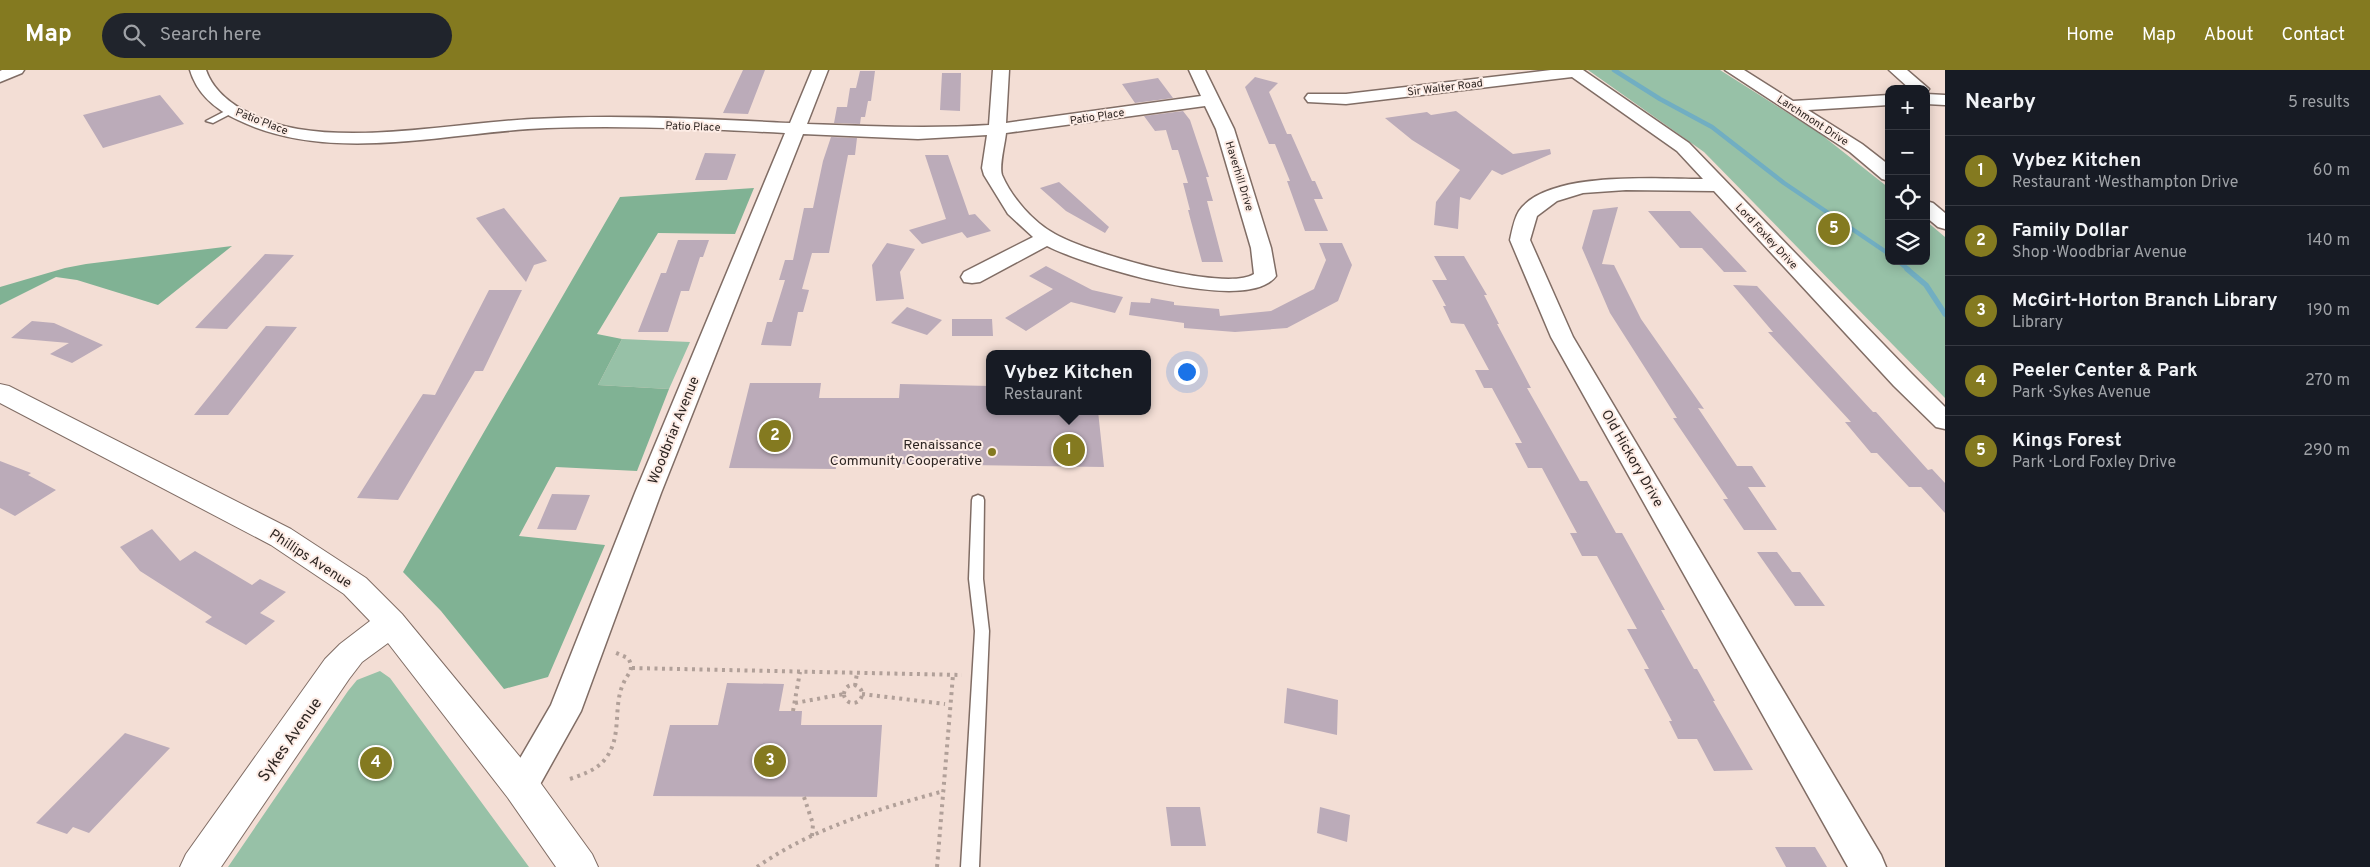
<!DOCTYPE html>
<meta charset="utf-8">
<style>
:root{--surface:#171b24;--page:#20242c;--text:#f1f3f6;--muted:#9ea1a6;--line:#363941;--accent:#847a20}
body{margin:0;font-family:Overpass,sans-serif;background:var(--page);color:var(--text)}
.controls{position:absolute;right:15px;top:15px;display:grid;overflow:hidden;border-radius:10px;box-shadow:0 2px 12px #0003}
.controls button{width:45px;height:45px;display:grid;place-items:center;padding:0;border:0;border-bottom:1px solid var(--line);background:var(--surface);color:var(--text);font:25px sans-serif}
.you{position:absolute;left:1186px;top:301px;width:18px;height:18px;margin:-12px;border:4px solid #fff;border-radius:50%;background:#1a73e8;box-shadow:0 0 0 8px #1a73e833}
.badge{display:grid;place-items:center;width:32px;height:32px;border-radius:50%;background:var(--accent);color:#fff;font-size:16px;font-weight:700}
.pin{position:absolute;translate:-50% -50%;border:2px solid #fff;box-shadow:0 1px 5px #0006}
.popup{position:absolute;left:986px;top:280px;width:165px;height:65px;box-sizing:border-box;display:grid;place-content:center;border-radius:10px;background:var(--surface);filter:drop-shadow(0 1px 4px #0005);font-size:16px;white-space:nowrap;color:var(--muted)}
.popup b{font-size:19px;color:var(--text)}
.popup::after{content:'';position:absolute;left:50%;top:100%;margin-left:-10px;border:10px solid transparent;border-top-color:var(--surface)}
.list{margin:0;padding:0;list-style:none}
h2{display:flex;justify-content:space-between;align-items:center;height:65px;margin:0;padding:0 20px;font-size:21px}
h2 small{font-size:16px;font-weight:400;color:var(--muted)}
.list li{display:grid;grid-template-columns:32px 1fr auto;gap:15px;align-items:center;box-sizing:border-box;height:70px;padding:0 20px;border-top:1px solid var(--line)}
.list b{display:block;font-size:19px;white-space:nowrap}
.list p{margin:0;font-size:16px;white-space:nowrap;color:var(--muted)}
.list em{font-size:16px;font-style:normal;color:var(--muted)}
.icon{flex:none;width:28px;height:28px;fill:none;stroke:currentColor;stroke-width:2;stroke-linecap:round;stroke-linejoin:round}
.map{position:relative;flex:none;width:1945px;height:797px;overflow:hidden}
header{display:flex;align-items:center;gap:30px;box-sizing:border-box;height:70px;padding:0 25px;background:var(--accent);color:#fff}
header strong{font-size:24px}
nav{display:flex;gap:28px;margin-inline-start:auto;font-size:18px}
.search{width:350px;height:45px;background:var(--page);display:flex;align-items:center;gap:12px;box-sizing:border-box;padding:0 18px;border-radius:28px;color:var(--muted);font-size:19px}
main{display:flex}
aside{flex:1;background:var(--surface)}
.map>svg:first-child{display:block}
</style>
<header>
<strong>Map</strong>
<div class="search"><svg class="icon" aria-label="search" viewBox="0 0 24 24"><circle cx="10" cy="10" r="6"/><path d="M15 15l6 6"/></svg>Search here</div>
<nav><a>Home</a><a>Map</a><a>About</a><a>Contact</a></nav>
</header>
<main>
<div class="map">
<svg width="1945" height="797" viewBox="0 0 1945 797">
<rect width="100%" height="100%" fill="#f3ded5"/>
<!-- green -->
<path fill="#97c1a7" d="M1588,0H1720L1818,62L1889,118V191H1926V151L1945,167V328L1704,82Z
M622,269L690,272L669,319L598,315Z
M380,601L390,608L529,797H228L348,621L357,610Z"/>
<!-- forest -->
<path fill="#80b294" d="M754,118L735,164L658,163L597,264L622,269L598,315L669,319L637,401L556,397L519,466L605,475L548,607L504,619L441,541L403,502L620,127Z
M232,176L158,235L77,210L56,207L0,235V217L65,198L86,194Z"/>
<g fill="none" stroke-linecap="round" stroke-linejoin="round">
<!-- stream-far1 -->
<path stroke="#71aec2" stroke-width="4.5" d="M1614,0L1660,29L1712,57L1784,113L1889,184
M1898,191L1909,200"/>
<!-- stream -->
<path stroke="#71aec2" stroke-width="5.5" d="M1907,199L1926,215L1945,244"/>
</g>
<!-- building -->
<path fill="#bbabb9" d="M743,0H765L748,44L723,43Z
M860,1H875L871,31H868L865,47H861L860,54L834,53L837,37H847L850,18H856Z
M942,3H961L960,41L940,40Z
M1255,7L1278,13L1269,22L1287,64H1291L1312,111H1315L1323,129H1314L1328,161H1305L1287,111H1290L1275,74H1269L1245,17Z
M1158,8L1173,28L1135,33L1122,14Z
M160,25L184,54L103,78L83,45Z
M1183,41L1190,50L1209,107H1206L1213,131H1207L1223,192H1202L1188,140H1190L1183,113H1188L1178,80H1172L1166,60L1155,61L1144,46Z
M1456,41L1513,84L1550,79L1551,84L1502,105L1492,100L1470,130L1460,127L1458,159L1434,155L1436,132L1460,100L1412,70L1385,48L1427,42L1431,45Z
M831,67L857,68L855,85H848L829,183H812L802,219L809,220L803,242H798L791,276L761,275L767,252H772L785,210H779L785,190H793L804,138H813L823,91Z
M705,83L736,84L727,110H695Z
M925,85H948L969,145L975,144L991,161L967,168L962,162L922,174L909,160L946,149Z
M1059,112L1109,157L1105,163L1066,141L1040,118Z
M1618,137L1602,194L1614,195L1641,249L1704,339L1698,338L1737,396H1752L1766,417H1748L1777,460H1744L1723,429H1728L1673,348H1677L1610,243L1582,178L1593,140Z
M504,138L547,191L534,195L526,212L476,148Z
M1648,141H1690L1747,202H1724L1702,178H1680Z
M678,170H709L703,187H700L689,221H681L668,262H638L661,203H666Z
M887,173L915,179L900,202L904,229L876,231L872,195Z
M1319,173H1342L1352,195L1338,231L1287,258L1235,262L1184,258V253L1129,245L1131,232L1150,233L1151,228L1174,232V235L1219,239L1220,246L1271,241L1314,219L1326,190Z
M265,184L294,185L227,259L195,258Z
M1434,186H1464L1487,225H1484L1499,254H1497L1531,318H1527L1580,411H1587L1616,463H1622L1665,540H1661L1694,599H1697L1715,631H1713L1753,700L1714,701L1697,669H1678L1669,651H1672L1644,599H1649L1627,559H1637L1597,486H1582L1570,463H1577L1542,398H1528L1515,373H1522L1492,318H1484L1475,300H1489L1464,254L1451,253L1443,236H1446L1432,210H1447Z
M1046,196L1092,220L1123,227L1115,243L1071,232L1026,261L1005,248L1053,219L1029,206Z
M1733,215L1757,216L1873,342H1876L1928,400L1932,399L1945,413V443L1921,417H1909L1877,383H1871L1845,352H1851L1768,262H1773Z
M489,220H522L483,301H475L398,430L357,428L423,324L435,325Z
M907,237L942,250L927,265L891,253Z
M952,249H992L993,266H952Z
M32,251L54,253L103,275L72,293L50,284L69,273L11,268Z
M266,256L297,257L228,345H194Z
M750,313H821L819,328H899L900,314L990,316V341H1098L1104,397L835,393L836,399L729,398Z
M0,391L31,403L28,405L56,420L15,446L0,438Z
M552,424L590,425L576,460L537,459Z
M152,459L180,491L195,481L252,515L260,509L286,522L260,543L275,551L246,575L205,552L212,547L140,501L120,477Z
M1757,482H1777L1792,502H1800L1825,536H1795Z
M727,613L784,614L779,641H802L801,655H882L877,727L653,726L670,655H718Z
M1287,618L1338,630L1337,665L1284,653Z
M125,663L170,678L89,763L73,757L67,764L36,753Z
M1166,737H1200L1206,776H1171Z
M1320,737L1350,745L1347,772L1317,763Z
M1775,777H1815L1827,797H1786Z"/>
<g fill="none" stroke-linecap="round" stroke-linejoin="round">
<!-- service casing -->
<g stroke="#806d65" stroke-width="3">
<path id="service" d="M231,38L238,40L213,53L206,51Z
M978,425L983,427L984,430L983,509L989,561L979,797H961L975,561L969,509L972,430L973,427Z"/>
</g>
<!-- minor casing -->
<g stroke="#806d65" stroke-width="3">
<path id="minor" d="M2,0H24L22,3L0,12V1Z
M190,0H206C218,35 264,53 298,59C369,71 459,53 532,49C618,44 704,49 790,53L812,0H828L807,54C868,56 928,59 989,55L993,0H1009L1006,53L1201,26L1189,0H1205L1234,59L1271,178L1276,206C1248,246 1084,195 1047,176L980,212L972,213L964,212L961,207L964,202L1033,167L1008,144L984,105L982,98L987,65L918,69L803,64L661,423L581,641L533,727L521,732L509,727L504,716L551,635L635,423L785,63C706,59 627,55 547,58C448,62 331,95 238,50C215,39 197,24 190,0ZM1205,36L1216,59L1251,178L1254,204C1224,223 1086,182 1055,164C1033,152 1012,128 1002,105C999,96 1005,74 1006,63Z
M1551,0H1583L1689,73L1912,304L1945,337V359L1936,357L1894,316L1714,121L1626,120L1583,123L1557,131L1537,146L1530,170L1573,267L1881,785L1886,797H1848L1551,267L1510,170C1512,161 1514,149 1519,141C1547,100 1658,109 1703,109L1677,81L1572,7L1346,34L1308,32L1305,28L1308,24H1346Z
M1725,0H1744L1793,31L1889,25V35L1808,40L1862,74L1889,95V111L1882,109L1850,82Z
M1889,0H1907L1929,19L1926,23V19H1910Z
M1926,24L1945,25V35L1926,34Z
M1926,131L1933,133L1945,143V159L1938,157L1926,147Z"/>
</g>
<!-- tertiary casing -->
<g stroke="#806d65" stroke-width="2">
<path id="tertiary" d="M0,314L9,316L291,459L366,508L402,544L534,704L592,784L598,797H556L508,728L388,573L362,592L349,609L221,797H180L186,784L325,589L340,574L370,551L344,524L271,475L0,333Z"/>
</g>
<!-- path -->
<path stroke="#b1a099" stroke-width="4" stroke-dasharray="3 4.5" stroke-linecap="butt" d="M632,598L962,605
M844 624a9 9 0 1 1 18 0a9 9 0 1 1-18 0Z
M855,616L857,603
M862,624L945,634
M795,633L844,624
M793,641L800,602
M570,709C584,704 597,700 606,688C623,665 612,636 624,612C628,603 635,600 628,588L614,582
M804,727L813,754L812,766
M757,797C813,758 878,739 944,721
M937,797L953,605"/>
<!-- service -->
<use href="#service" fill="#fff" fill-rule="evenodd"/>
<!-- minor -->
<use href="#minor" fill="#fff" fill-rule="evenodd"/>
<!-- tertiary -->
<use href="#tertiary" fill="#fff" fill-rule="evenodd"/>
</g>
<!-- markers -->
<circle fill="#847a20" stroke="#fdece5" stroke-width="2" cx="992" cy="382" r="5"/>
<g text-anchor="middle" stroke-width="4" stroke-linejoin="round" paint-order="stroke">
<!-- far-street labels -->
<g font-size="11" fill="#2e2623" stroke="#fdece5">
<text transform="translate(1445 17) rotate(-7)" y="4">Sir Walter Road</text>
<text transform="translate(1097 46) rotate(-9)" y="4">Patio Place</text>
<text transform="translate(1813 50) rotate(33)" y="4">Larchmont Drive</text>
<text transform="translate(262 51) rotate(21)" y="4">Patio Place</text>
<text transform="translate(693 56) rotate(2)" y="4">Patio Place</text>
<text transform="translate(1240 106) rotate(73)" y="4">Haverhill Drive</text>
<text transform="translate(1767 166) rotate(47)" y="4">Lord Foxley Drive</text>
</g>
<!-- street labels -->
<g font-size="14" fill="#2e2623" stroke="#fdece5">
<text transform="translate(673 360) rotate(-68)" y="5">Woodbriar Avenue</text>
<text transform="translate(1633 388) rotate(60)" y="5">Old Hickory Drive</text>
<text transform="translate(311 488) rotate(33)" y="5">Phillips Avenue</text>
</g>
<!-- poi labels -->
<g font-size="14" fill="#2e2623" stroke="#fdece5" text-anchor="end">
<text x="982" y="379">Renaissance<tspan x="982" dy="16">Community Cooperative</tspan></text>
</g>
<!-- near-street labels -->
<g font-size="16" fill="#2e2623" stroke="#fdece5">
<text transform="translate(289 669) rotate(-55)" y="6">Sykes Avenue</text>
</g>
</g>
</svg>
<div class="controls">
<button>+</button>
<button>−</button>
<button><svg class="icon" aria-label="locate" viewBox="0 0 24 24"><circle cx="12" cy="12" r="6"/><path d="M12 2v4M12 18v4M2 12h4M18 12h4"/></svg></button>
<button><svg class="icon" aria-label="layers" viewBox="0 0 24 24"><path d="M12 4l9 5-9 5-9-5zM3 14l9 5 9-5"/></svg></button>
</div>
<div class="you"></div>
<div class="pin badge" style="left:1069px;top:380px">1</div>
<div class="popup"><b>Vybez Kitchen</b>Restaurant</div>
<div class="pin badge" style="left:775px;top:366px">2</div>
<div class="pin badge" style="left:770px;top:691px">3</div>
<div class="pin badge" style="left:376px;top:693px">4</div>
<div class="pin badge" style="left:1834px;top:159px">5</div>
</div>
<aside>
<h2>Nearby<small>5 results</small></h2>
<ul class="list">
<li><span class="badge">1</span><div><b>Vybez Kitchen</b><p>Restaurant · Westhampton Drive</p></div><em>60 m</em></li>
<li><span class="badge">2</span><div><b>Family Dollar</b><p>Shop · Woodbriar Avenue</p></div><em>140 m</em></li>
<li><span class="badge">3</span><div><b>McGirt-Horton Branch Library</b><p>Library</p></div><em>190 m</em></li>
<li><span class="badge">4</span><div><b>Peeler Center &amp; Park</b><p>Park · Sykes Avenue</p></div><em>270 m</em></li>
<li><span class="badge">5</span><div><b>Kings Forest</b><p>Park · Lord Foxley Drive</p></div><em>290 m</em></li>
</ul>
</aside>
</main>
